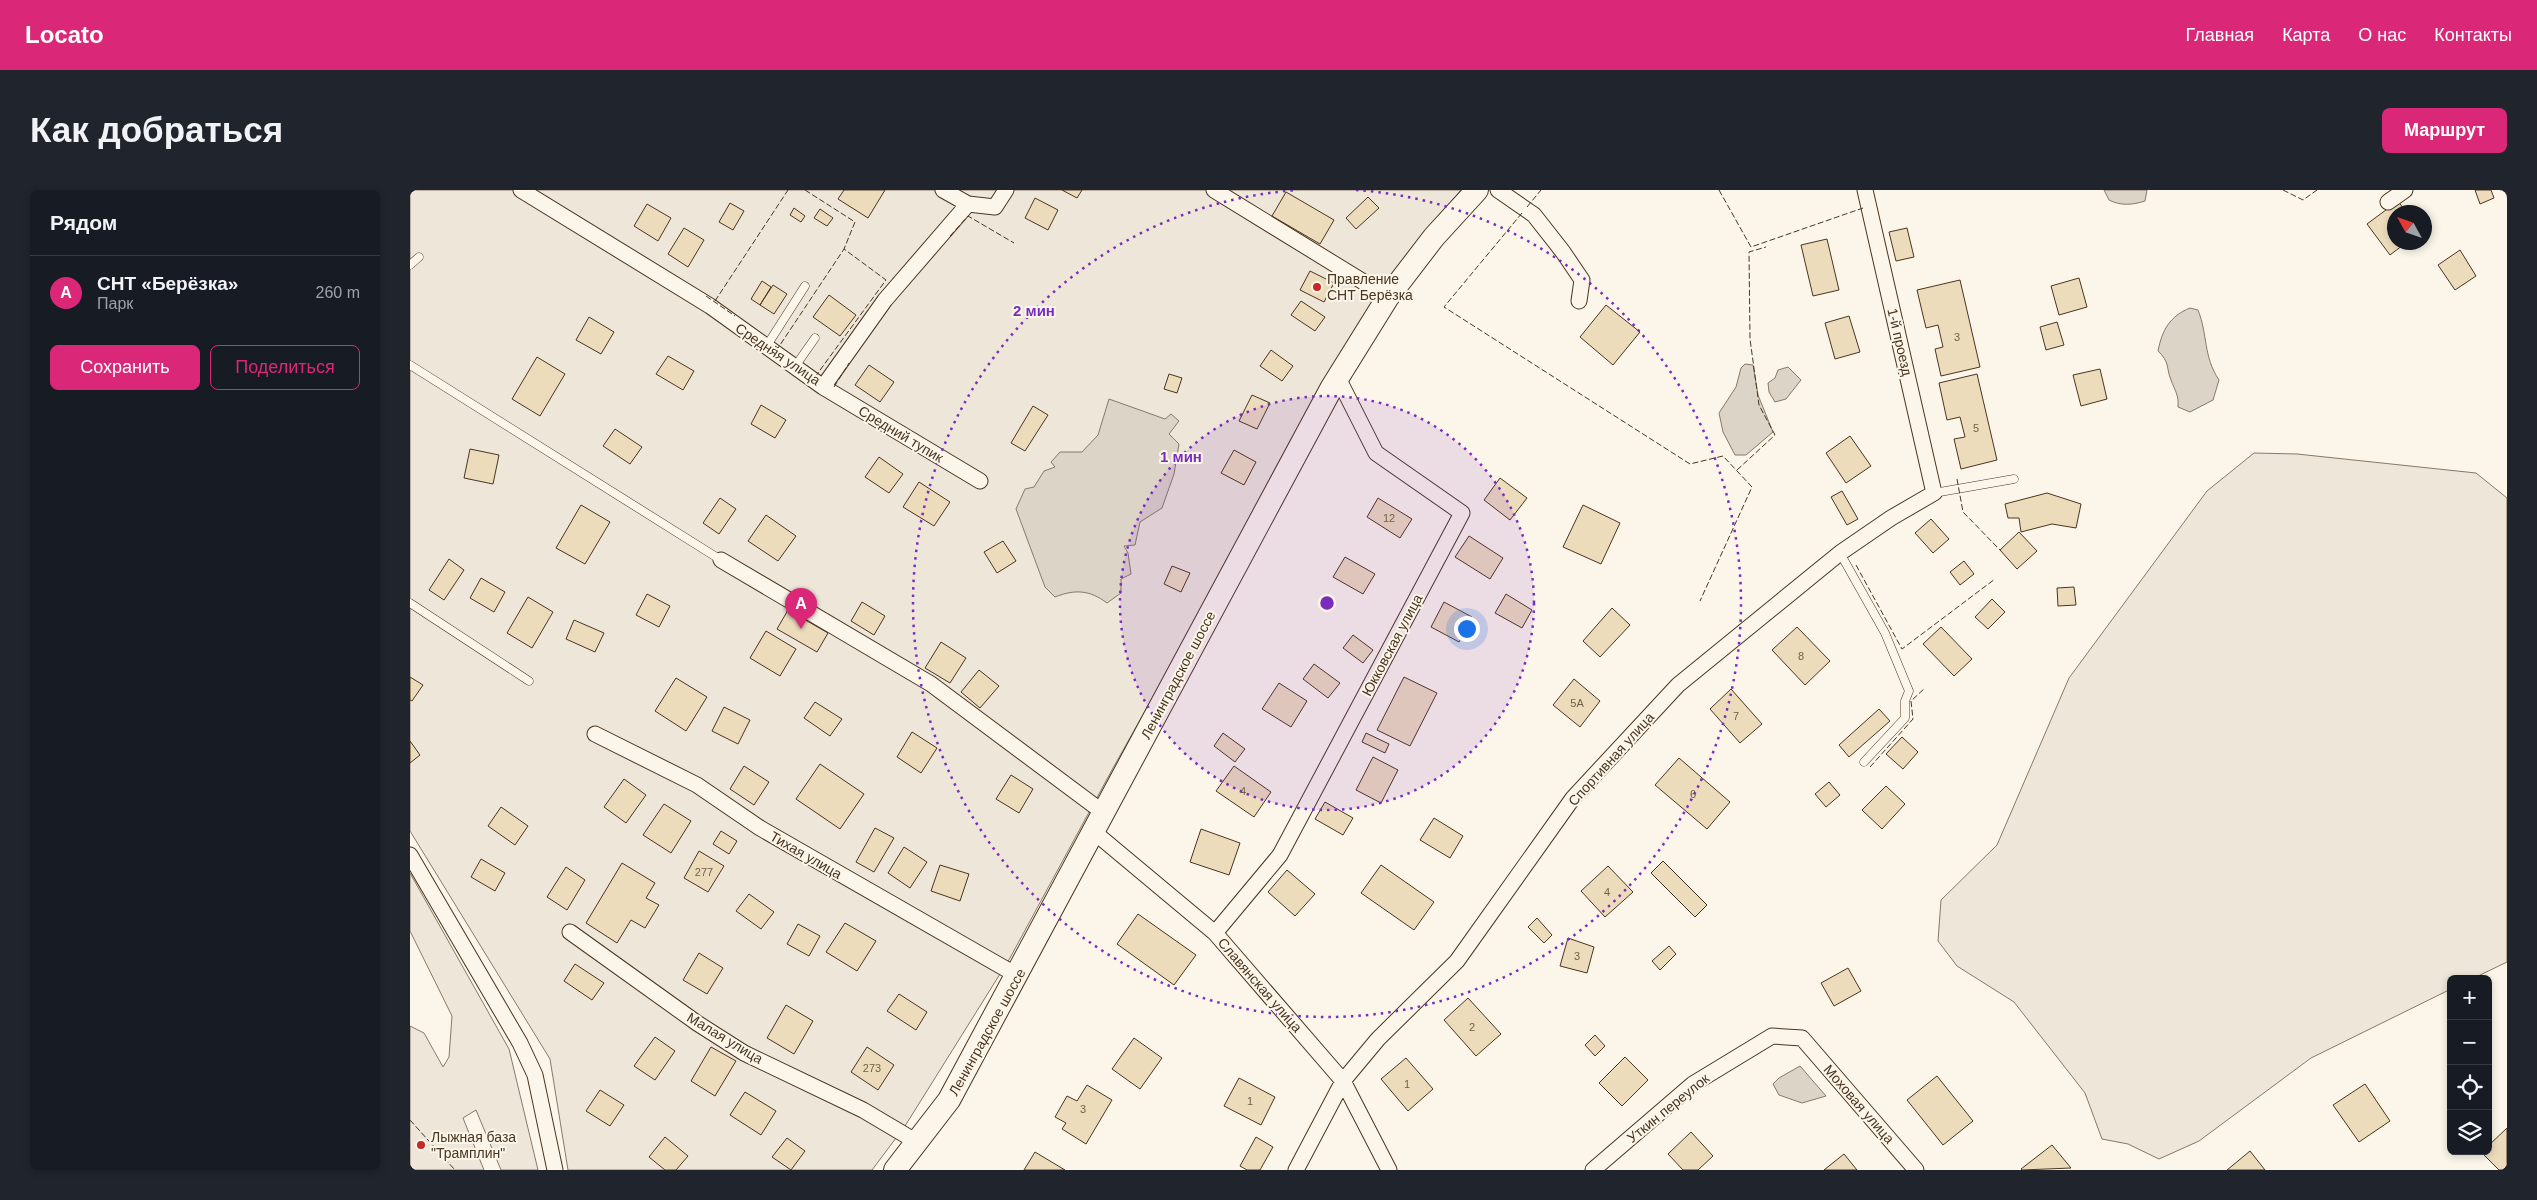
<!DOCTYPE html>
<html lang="ru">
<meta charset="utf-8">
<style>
:root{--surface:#171b24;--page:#20242c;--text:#f1f3f6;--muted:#9ea1a6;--line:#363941;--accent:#db2777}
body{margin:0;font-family:Helvetica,sans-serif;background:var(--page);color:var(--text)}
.controls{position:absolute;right:15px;bottom:15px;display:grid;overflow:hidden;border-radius:8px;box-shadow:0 2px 8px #0003}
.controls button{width:45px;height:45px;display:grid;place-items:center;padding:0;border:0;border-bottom:1px solid var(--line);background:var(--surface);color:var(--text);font:25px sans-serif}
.compass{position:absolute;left:1977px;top:15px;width:45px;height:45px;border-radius:50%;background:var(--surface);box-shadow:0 2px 8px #0003;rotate:310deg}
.you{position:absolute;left:1056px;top:438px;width:18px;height:18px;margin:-12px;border:4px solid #fff;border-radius:50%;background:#1a73e8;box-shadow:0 0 0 8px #1a73e833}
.badge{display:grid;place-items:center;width:32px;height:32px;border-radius:50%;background:var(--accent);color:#fff;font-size:16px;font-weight:700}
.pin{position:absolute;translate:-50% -41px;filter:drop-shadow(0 1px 2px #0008)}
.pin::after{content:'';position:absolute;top:26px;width:18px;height:15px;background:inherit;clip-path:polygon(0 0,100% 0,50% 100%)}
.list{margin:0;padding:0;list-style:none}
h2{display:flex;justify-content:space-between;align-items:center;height:65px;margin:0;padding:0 20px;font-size:21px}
h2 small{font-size:16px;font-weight:400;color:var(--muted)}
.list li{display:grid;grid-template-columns:32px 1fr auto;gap:15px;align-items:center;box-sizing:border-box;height:75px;padding:0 20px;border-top:1px solid var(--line)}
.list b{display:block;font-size:19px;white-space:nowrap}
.list p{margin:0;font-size:16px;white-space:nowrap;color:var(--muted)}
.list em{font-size:16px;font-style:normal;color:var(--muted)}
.actions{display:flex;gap:10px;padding:15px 20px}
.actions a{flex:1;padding:11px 0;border:1px solid var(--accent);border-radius:8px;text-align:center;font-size:18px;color:var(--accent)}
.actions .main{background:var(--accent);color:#fff}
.icon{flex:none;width:28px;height:28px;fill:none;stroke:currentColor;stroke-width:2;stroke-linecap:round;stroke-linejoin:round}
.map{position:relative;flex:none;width:2097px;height:980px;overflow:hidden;border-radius:8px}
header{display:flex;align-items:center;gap:30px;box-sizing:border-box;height:70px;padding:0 25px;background:var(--accent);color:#fff}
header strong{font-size:24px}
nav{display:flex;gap:28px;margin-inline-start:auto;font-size:18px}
.intro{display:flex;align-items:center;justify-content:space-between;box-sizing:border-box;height:120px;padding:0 30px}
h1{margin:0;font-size:35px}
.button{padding:12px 22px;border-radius:8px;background:var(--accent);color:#fff;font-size:18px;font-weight:700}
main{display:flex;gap:30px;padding:0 30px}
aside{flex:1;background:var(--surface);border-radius:8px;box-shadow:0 2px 8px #0003}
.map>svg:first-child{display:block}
</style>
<header>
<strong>Locato</strong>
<nav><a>Главная</a><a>Карта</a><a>О нас</a><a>Контакты</a></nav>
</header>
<div class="intro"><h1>Как добраться</h1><a class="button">Маршрут</a></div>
<main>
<aside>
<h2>Рядом<small></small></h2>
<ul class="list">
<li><span class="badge">A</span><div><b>СНТ «Берёзка»</b><p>Парк</p></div><em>260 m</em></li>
</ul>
<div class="actions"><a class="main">Сохранить</a><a>Поделиться</a></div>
</aside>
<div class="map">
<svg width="2097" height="980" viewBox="0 0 2097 980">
<rect width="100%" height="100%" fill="#fbf6e9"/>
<!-- green -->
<path fill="#ede6d9" stroke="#887966" d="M0,0H1051L981,85L703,578L600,768L495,936L462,980H158L140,869L0,641Z
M1844,263L1887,264L2066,283L2097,308V772L2062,789H2041V799L1901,868L1789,951L1749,969L1718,954L1692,949L1675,903L1604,812L1547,776L1528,751L1531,710L1587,655L1659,488L1797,301Z
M0,683L99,859L128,980H91L66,920L53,928L74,980H0V836L14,843L33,877L39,867L42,826L0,741Z"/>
<!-- water -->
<path fill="#dcd4c6" stroke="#887966" d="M1694,0H1737L1735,11C1723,15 1710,16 1699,10Z
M1780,118L1788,120C1798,145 1793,166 1809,190L1803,210L1780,222L1768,217C1769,205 1765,201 1761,190C1756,178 1760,172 1748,161C1752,140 1760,126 1780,118Z
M1335,174L1343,175L1348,205L1363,242L1336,265H1325L1313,242L1309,223L1326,197L1331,178Z
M1378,177L1391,190L1376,209L1365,212L1359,202L1358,193L1365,188L1368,180Z
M699,209L755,229L761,224L769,231L759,244L769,254L764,284L752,318L730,332L725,355L714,356L718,363L721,384L711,389V403L697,413C680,400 665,399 645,407L635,397L606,319L615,299L624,297L634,281L645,277L641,272L650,262H672L688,245Z
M1390,876L1416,906L1392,913L1369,905L1363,894L1369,888Z"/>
<!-- building -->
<path fill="#ecdcbc" stroke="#4a3520" d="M434,0H475L458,28L428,9Z
M652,0H672L667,8Z
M2065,0H2081L2084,8L2070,14Z
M876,2L924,30L910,54L862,26Z
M958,7L969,18L946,39L936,28Z
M625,8L648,20L638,40L615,28Z
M1988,11L1996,22H1984V52H1997L1980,65L1957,34Z
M320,13L334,21L323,40L309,32Z
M237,14L261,28L248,51L224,36Z
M384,18L395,26L391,32L380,25Z
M410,19L423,28L417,36L404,28Z
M274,38L294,50L278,77L258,64Z
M1497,38L1504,67L1486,71L1479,42Z
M1417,49L1429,100L1403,106L1391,55Z
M2050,60L2066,86L2045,100L2028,75Z
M900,81L924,93L914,112L890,100Z
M1669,88L1677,117L1649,125L1641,96Z
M1550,90L1570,177L1531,186L1525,159L1533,157L1528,135L1516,138L1507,100Z
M352,91L361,97L350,115L341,109Z
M363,95L377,104L364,124L350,115Z
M419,105L446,125L430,146L403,127Z
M891,111L915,127L905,141L881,125Z
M1196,115L1230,142L1203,175L1170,147Z
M1439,126L1450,162L1425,169L1415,133Z
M179,127L204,142L191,164L166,150Z
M1647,132L1654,155L1636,160L1630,137Z
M861,160L883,176L872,191L850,176Z
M258,166L284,181L273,200L246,184Z
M127,167L155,184L130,226L102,209Z
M459,175L484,192L470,212L445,195Z
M1690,179L1697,209L1671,216L1663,185Z
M759,184L772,188L767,203L754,199Z
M1567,184L1587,270L1551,279L1544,249L1555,247L1550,227L1537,230L1529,193Z
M842,205L860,213L847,239L829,231Z
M351,215L376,230L365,248L341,234Z
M623,216L638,225L615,261L601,253Z
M205,239L232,257L220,274L193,256Z
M1440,246L1461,276L1436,293L1416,263Z
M60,259L89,265L83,294L54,288Z
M824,260L846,272L834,295L811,283Z
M469,267L493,284L479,303L455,287Z
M1090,288L1117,308L1100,330L1074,310Z
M509,292L540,312L524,336L493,317Z
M1432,301L1448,329L1437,335L1421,307Z
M1637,303L1671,314L1666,338L1642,334L1611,342L1609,328H1598L1595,314Z
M310,308L326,319L309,344L293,333Z
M968,308L1002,329L990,348L957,327Z
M171,315L200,332L175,374L146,358Z
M1173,315L1210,333L1191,374L1153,357Z
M356,325L386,346L368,371L338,351Z
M1521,329L1539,349L1523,363L1505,343Z
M1609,342L1627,361L1607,379L1590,360Z
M1059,346L1093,368L1080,389L1045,367Z
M593,351L606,371L587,383L574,362Z
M935,367L965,384L953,404L923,387Z
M39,369L54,380L34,410L19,400Z
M1554,371L1564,384L1550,395L1540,382Z
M762,376L780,383L771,402L754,394Z
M71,388L95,402L84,422L60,408Z
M1664,397L1666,415L1648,416L1647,398Z
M237,404L260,416L249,437L226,425Z
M1096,404L1122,420L1112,438L1085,423Z
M118,407L143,422L122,458L97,443Z
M1582,409L1595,422L1578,439L1565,427Z
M452,412L475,426L464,445L441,431Z
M1034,412L1062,427L1049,452L1021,437Z
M1202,418L1220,435L1190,467L1173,451Z
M378,420L418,443L407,462L367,439Z
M164,430L194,443L185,462L156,449Z
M1387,437L1420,471L1395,495L1362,460Z
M1531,437L1562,469L1544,486L1513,454Z
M356,441L386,459L370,486L340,468Z
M943,445L963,460L953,473L933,458Z
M531,452L556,468L540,493L515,478Z
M904,474L930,493L918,508L893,489Z
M569,480L589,496L570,518L551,502Z
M0,487L13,495L2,511L0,510Z
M994,487L1027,503L1000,556L967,540Z
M266,488L297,507L276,541L245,521Z
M1164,489L1190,511L1170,537L1143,515Z
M869,493L897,511L881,537L852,519Z
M1321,499L1352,534L1330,553L1300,519Z
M405,512L432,529L420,546L394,528Z
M314,517L340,530L328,554L302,541Z
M1469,519L1480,531L1439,567L1429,555Z
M502,542L527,558L511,583L487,567Z
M813,543L835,559L825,572L804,556Z
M956,543L979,554L975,563L952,552Z
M1492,547L1508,562L1493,579L1476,564Z
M0,551L10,565L0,573Z
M963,567L988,580L971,613L946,600Z
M1269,568L1320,612L1297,639L1245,595Z
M410,574L454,604L430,639L386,609Z
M334,576L359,592L344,615L320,599Z
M824,576L861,602L844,627L806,601Z
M601,585L623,599L609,623L586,609Z
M214,589L236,605L216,633L194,617Z
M1419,592L1430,605L1416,617L1405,604Z
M1476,596L1495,614L1472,639L1452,620Z
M915,612L943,628L933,645L905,629Z
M254,614L281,631L261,663L233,645Z
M91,617L118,636L105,655L78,636Z
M1024,628L1053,646L1040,668L1010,650Z
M465,638L484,648L464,682L446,672Z
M791,639L830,653L819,685L780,672Z
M311,641L327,651L319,664L303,654Z
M494,657L517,672L500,698L478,683Z
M289,661L314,676L298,702L274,688Z
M71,669L95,683L85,701L61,687Z
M1253,671L1297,715L1285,727L1241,683Z
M212,673L245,693L236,708L249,715L235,738L221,730L207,753L176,733Z
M530,675L559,684L550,711L521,701Z
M971,675L1024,712L1004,740L951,703Z
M1198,676L1223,702L1195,727L1171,701Z
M156,677L175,690L157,720L137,707Z
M877,680L905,704L885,726L858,702Z
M339,704L364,722L351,739L326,721Z
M728,724L786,765L764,795L707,754Z
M1127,728L1142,745L1134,753L1118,737Z
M435,733L466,751L447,781L416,762Z
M388,734L410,746L399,766L377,754Z
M1158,748L1184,757L1177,783L1150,776Z
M1259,756L1266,764L1250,780L1242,771Z
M289,763L313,778L297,804L273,790Z
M165,774L194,793L182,810L154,791Z
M1438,778L1451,801L1424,816L1411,793Z
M489,804L517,822L506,840L477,821Z
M1058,808L1091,844L1066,866L1034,830Z
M376,815L403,831L384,864L357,848Z
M1185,845L1195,856L1185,866L1175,855Z
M245,847L265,861L245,890L224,876Z
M724,848L752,868L730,899L702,879Z
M301,857L326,871L305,906L281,891Z
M457,857L484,875L468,900L441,882Z
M1215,867L1238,890L1212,916L1189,893Z
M996,868L1023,899L998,921L971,889Z
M1527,886L1563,931L1533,955L1497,910Z
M829,888L865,907L851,935L814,916Z
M1955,894L1980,931L1949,952L1923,915Z
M677,895L702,910L676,954L652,939L656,933L645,927L657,906L667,911Z
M190,900L214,915L200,936L176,921Z
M335,902L366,921L351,945L320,925Z
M2097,938V979L2089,980L2072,963L2078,961V956Z
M1281,942L1303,966L1288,980H1273L1258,964Z
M255,947L278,966L266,980H255L239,967Z
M846,947L863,957L850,980H837L830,976Z
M377,948L395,961L381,980L362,967Z
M1642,955L1661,978L1612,980L1611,979Z
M1840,961L1855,980H1817Z
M625,962L655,980H614Z
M1434,964L1447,980H1414Z"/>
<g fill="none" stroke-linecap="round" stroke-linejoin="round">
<!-- lane casing -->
<g stroke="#4a3520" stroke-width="9">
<path id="lane" d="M0,75L9,67
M356,157L395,96
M0,175L311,370
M384,178L405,148
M1524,303L1604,289
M1430,363L1475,443L1499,501L1495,511V528L1454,572
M0,413L119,491"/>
</g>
<!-- street casing -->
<g stroke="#4a3520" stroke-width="17">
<path id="street" d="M111,0L300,116L413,197L475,110L558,14L585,17L596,0
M533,0L558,14
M804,0L978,107
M1088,0L1124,25L1153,62L1172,90L1169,111
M1978,12L1995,0
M413,197L570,291
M311,370L521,494L694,623
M185,544L287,595L350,638L608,786
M684,642L805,743L933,891L979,980
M0,665L110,853L125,885L145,980
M160,742L287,833L334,863L453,920L507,952
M805,743L870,665L1052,323L966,263L928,188
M886,980L933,891L968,849L1047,771L1163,608L1268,495L1430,363L1481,328L1524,303L1455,0
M1183,980L1283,894L1362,846L1392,848L1506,980"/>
</g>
<!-- secondary casing -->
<g stroke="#4a3520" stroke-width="24">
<path id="secondary" d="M485,980L539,910L922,197L978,107L1024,47L1067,0"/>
</g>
<!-- lane -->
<use href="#lane" stroke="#fbf6e9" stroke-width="8"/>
<!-- street -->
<use href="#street" stroke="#fbf6e9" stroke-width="15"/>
<!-- secondary -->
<use href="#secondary" stroke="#fbf6e9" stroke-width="22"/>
<!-- fence -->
<path stroke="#4a3520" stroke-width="1" stroke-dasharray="6 2.5" stroke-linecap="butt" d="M395,0L445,32L434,59
M1309,0L1341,57L1453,18
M1873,0L1893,10L1907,0
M1117,17L1131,0
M1112,23L1034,117L1280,274L1313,266L1342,297L1290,411
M540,46L558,26L604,53
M296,106L325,126
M305,111L378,0
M365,156L368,158L434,59L476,90L405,187
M424,197L439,173
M1327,280L1365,245L1349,215L1340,149L1339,62L1356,57
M1547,289L1553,322L1590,360
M1446,375L1492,459L1585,389
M1460,577L1503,529L1501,511L1515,498
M0,930L45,980"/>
</g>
<!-- distance rings -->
<circle cx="917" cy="413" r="207" fill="#7b2cbf" fill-opacity=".12"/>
<g fill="none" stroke="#7b2cbf" stroke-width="2.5" stroke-dasharray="2.5 5">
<circle cx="917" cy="413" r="207"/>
<path d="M946 0A414 414 0 1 1 888 0"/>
</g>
<!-- markers -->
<g fill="#c62828" stroke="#fbf6e9" stroke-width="2">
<circle cx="907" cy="97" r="5"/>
<circle cx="11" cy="955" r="5"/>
</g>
<g text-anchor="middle" stroke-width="4" stroke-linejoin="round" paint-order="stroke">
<!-- number labels -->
<g font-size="11" fill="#725f47">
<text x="1547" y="151">3</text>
<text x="1566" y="242">5</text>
<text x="979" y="332">12</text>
<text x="1391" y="470">8</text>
<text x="1167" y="517">5А</text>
<text x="1326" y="530">7</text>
<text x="833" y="605">4</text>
<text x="1283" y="608">6</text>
<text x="294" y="686">277</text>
<text x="1197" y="706">4</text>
<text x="1167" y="770">3</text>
<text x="1062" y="841">2</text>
<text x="462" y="882">273</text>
<text x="997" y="898">1</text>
<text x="840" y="915">1</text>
<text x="673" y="923">3</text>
</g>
<!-- poi labels -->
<g font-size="14" fill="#4a3520" stroke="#fbf6e9" text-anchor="start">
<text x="917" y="94">Правление<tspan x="917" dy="16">СНТ Берёзка</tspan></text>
<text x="21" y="952">Лыжная база<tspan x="21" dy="16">"Трамплин"</tspan></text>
</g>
<!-- street labels -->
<g font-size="14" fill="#4a3520" stroke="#fbf6e9">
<text transform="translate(1490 152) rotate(77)" y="5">1-й проезд</text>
<text transform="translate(368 164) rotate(34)" y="5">Средняя улица</text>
<text transform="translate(491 244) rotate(31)" y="5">Средний тупик</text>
<text transform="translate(982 455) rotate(-62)" y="5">Юкковская улица</text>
<text transform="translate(768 485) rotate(-62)" y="5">Ленинградское шоссе</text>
<text transform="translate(1201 569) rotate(-48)" y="5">Спортивная улица</text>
<text transform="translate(396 665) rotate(30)" y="5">Тихая улица</text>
<text transform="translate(850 795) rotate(49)" y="5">Славянская улица</text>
<text transform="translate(577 842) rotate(-61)" y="5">Ленинградское шоссе</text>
<text transform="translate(315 848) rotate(31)" y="5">Малая улица</text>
<text transform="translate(1449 914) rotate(49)" y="5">Моховая улица</text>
<text transform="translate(1258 918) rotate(-39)" y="5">Уткин переулок</text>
</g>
</g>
<circle cx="917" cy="413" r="8" fill="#7b2cbf" stroke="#fbf6e9" stroke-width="2.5"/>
<g font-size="15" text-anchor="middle" font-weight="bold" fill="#7b2cbf" stroke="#fbf6e9" stroke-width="4" stroke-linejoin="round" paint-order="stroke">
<text x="624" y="126">2 мин</text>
<text x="771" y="272">1 мин</text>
</g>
</svg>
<div class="controls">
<button>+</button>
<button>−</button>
<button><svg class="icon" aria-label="locate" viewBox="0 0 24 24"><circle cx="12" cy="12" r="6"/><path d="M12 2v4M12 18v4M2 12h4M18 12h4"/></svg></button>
<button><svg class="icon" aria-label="layers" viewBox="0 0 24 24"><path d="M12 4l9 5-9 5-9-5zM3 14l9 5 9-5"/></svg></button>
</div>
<svg class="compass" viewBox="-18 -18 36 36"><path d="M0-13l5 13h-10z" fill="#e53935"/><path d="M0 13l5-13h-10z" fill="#9ea1a6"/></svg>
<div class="you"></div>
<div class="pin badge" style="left:391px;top:439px">A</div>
</div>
</main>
